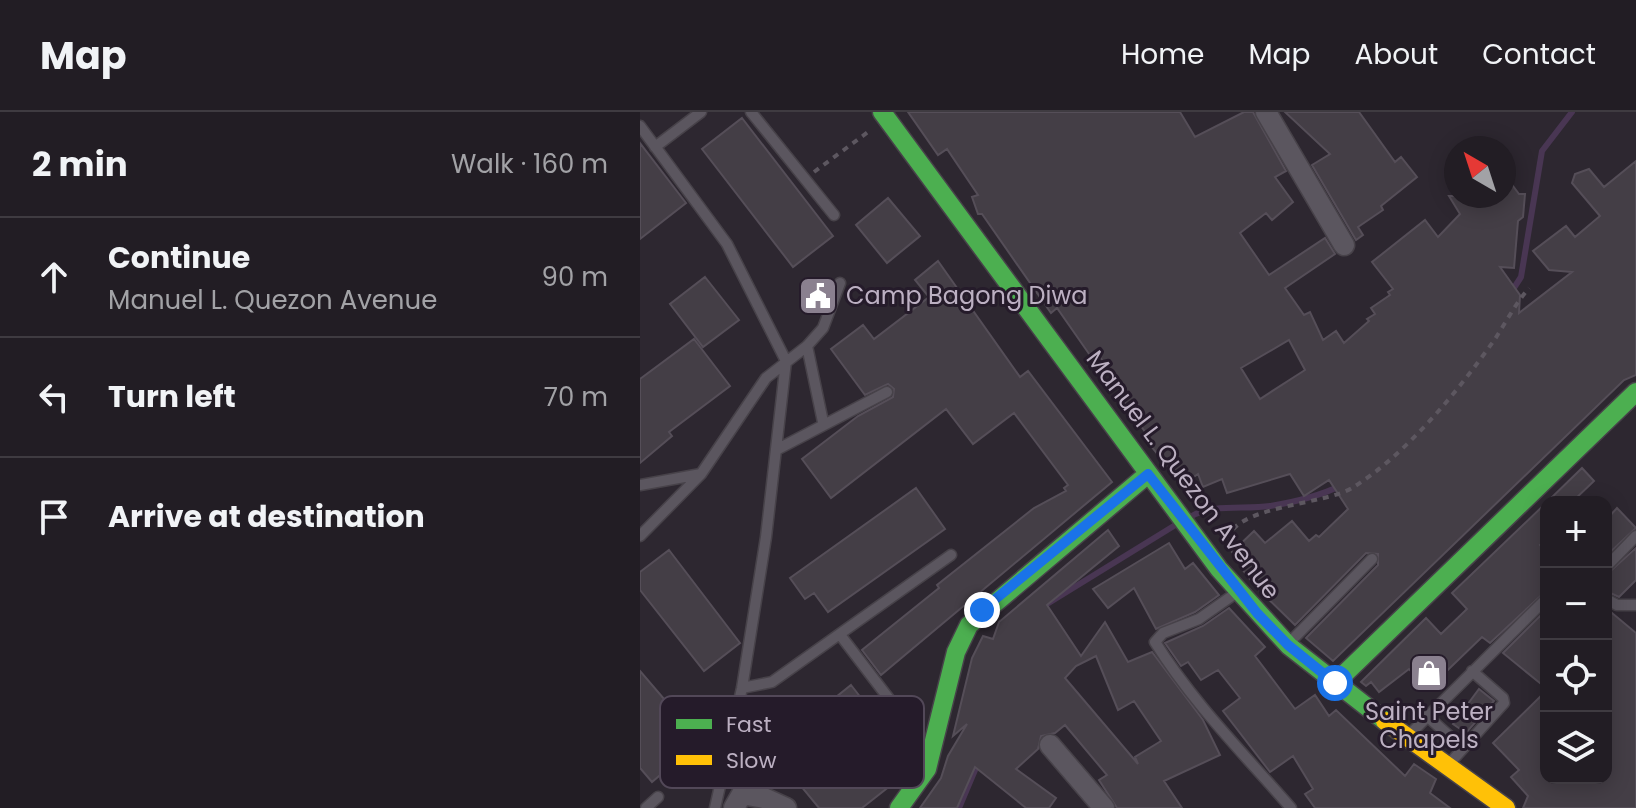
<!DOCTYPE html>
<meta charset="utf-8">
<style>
:root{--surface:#221d24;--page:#2e2a31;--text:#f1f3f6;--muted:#a2a2a6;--line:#3f3b41}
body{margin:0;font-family:Poppins,sans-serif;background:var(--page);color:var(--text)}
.controls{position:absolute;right:24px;bottom:24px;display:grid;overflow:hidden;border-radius:16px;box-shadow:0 4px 20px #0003}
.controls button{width:72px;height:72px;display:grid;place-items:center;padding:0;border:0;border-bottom:2px solid var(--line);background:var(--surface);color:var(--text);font:40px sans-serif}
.compass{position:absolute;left:804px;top:24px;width:72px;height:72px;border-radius:50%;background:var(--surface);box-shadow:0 4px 20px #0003;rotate:321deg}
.stop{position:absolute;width:24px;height:24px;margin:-18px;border:6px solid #1a73e8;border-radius:50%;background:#fff}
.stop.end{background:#1a73e8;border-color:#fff;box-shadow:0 2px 8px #0008}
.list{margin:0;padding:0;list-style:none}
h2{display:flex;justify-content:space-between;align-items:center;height:104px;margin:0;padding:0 32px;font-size:34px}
h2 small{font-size:26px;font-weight:400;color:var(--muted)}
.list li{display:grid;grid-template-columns:52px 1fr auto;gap:24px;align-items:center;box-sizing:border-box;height:120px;padding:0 32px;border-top:2px solid var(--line)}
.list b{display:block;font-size:30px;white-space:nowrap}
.list p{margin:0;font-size:26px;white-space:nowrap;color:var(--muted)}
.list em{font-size:26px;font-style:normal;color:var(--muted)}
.icon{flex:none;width:44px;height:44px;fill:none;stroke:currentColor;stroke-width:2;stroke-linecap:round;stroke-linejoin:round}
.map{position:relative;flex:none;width:996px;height:696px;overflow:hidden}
header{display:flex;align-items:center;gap:48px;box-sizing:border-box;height:112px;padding:0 40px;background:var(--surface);border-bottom:2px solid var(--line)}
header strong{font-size:38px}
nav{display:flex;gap:44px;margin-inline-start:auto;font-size:28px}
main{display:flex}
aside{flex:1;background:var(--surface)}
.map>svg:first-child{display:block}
</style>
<header>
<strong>Map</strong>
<nav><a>Home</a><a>Map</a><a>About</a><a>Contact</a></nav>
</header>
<main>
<aside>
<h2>2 min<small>Walk · 160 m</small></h2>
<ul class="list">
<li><svg class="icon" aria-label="ahead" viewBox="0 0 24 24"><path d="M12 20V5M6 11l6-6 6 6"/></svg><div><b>Continue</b><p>Manuel L. Quezon Avenue</p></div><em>90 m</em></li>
<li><svg class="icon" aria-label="left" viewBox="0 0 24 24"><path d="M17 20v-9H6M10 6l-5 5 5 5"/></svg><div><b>Turn left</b></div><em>70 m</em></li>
<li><svg class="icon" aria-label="arrive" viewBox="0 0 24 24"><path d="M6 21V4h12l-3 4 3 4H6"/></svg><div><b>Arrive at destination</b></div></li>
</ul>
</aside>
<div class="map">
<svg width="996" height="696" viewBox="0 0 996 696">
<rect width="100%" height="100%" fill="#2d2730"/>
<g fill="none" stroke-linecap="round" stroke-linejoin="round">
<!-- stream -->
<path stroke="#493653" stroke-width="6" d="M870,182L881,165L902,39L932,0
M550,405C573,391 604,398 630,394C655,390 680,384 702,373
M407,492L537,412
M319,696L338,651"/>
</g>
<!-- building -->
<path fill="#443e46" stroke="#554e58" stroke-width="2" fill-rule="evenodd" d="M268,0H540L555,25L604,0H613L646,59L635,65L653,90L632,108L626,101L600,121L629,163L685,126L695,142L645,176L664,203L670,200L683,228L696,219L704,231L729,209L727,207L735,202L731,196L750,183L748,180L753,177L732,150L785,108L798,125L820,102L809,84H864V62L879,82H885L883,105L878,109L874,156L860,155L880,183L879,201L932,160L909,158L893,139L926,114L935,125L960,104L932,71L935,62L949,57L964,75L996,49V263L984,268L693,549L666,526L738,453V442L726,441L655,513L617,476L602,457L606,454L592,440L614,419L625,431L652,409L669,429L676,423L679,425L708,397L689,368L664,384L650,362L587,381L582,367L563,375L558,362L542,373L507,329L510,327L482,287L488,284L460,245L454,249L417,196L411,201L342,102H338L332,85L338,83L307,37L298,43ZM649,228L665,258L620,287L601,256Z
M645,0H719L755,50L761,45L777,65L741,94L743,98L718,115L723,123L716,128L672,53L690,42Z
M102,6L193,124L153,155L62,37Z
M0,31L46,91L0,127Z
M248,86L280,124L247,151L216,113Z
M298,149L380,265L388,259L472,370L241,563L222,538L299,476L297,473L394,396L426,379L424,376L428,373L374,301L333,332L306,297L191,386L162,347L218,304L253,285L254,277L248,272L225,283L191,237L223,213L234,227L289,185L275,168Z
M65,165L99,208L63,235L30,192Z
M54,227L90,274L29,320L32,324L0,351V267Z
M942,356L954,369L932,390H907Z
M276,376L305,417L188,500L174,481L165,487L150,466Z
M906,391V428L900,433L906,441V479L850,531L842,525L788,577L769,557L739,580L731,570L726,574L721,570L786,506L801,522L827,497L812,481Z
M977,396L996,416L966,444V408Z
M468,418L479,434L407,493L441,544L465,510L488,550L512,540L563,608L580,643L524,669L542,696H477L459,668L467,663L425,613L415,621L401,624L398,637L376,657L416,686L409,696H386L335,655L317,696H280L301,666L308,644L327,612L313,624L332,546L343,524L353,527L359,510ZM456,544L478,598L494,589L521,629L495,645L498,652L425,566L436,554Z
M529,431L545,457L553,451L579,483L555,500L516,517L494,476L468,496L453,477Z
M996,436V468L979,485L966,479V463Z
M29,438L100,531L64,559L0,478V460Z
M589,496L625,535L615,544L655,597L675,583L689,604L696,598L765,664L774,652L796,667L790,681L810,696H675L665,682L673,677L653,644L630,660L583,599L600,586L578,558L561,568L548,550L541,554L525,531L563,514Z
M966,496L996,521V696H883L888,684L871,665L879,658L853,631L906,579V666H966Z
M900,504L906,508V576L863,541Z
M0,559L60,629L12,670L0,656Z
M211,573L232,600L226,605L246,631L272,605L280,614L277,626L268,635L273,642L271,650L260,666L222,696H179L160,673L183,654L155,618Z
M839,577L854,589L826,621L813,612Z"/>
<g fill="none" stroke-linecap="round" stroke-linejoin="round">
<!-- lane casing -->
<g stroke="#474249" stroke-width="13">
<path id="lane" d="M111,0L194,103
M0,14L87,132L146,249L126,425L102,576L75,696
M15,35L61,0
M167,234L183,310
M138,337L247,280
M0,373L61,362
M0,424L61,362L126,266L167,234L183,216L200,171
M966,455L996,424
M596,481L559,507L523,521L515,530C553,591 604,642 651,696
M966,487L977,493H996
M201,524L253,592
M649,531L732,447
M102,576L132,570L311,443
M787,604L823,636
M769,623L906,487
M809,652L864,591L863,586L832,559
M6,696L18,685"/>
</g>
<!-- street casing -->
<g stroke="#474249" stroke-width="23">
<path id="street" d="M626,0L704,133
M410,633L464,696
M94,696L102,682L124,686L146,696"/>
</g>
<!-- fast casing -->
<g stroke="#474249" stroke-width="21">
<path id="fast" d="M242,0L579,457L649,534L745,609
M695,571L996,280
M259,696L287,657L316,540L329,513L508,362"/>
</g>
<!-- slow casing -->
<g stroke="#474249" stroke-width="21">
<path id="slow" d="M745,609L866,696"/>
</g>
<!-- path -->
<path stroke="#5d5760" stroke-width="4" stroke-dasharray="6 6" stroke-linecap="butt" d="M174,60L228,20
M588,428C593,394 684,393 712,376C766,343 819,278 855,227C866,210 876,191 889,176"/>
<!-- lane -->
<use href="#lane" stroke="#5b565f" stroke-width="10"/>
<!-- street -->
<use href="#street" stroke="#5b565f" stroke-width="20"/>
<!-- fast -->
<use href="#fast" stroke="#4caf50" stroke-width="18"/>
<!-- slow -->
<use href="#slow" stroke="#ffc107" stroke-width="18"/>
</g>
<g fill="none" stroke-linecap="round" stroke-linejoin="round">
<!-- route -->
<path stroke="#1a73e8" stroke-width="10" d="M342,498L508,362L617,501L648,533L695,571"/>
</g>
<!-- icons -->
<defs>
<g id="civic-square" transform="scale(2)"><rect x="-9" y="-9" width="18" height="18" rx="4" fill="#8a808f" stroke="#251b2a"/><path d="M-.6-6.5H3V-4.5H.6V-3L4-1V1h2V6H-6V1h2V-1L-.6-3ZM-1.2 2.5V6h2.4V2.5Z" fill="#fff"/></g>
<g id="shop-square" transform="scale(2)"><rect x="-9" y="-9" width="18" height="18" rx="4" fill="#8a808f" stroke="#251b2a"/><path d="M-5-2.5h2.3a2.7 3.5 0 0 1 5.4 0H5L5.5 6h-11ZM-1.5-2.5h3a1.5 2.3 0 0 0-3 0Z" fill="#fff"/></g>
</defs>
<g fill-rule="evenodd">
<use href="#civic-square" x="178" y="184"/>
<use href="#shop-square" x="789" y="561"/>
</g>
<g text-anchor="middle" stroke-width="6" stroke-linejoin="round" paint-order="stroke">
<!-- poi labels -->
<g font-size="24" fill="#bcb0c2" stroke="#251b2a" text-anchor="start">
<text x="206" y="192">Camp Bagong Diwa</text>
<text x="789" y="608" text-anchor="middle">Saint Peter<tspan x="789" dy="28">Chapels</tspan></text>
</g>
<!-- street labels -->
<g font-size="24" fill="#bcb0c2" stroke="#251b2a">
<text transform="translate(543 363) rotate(53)" y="8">Manuel L. Quezon Avenue</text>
</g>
</g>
<!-- legend -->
<rect x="20" y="584" width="264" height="92" rx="12" fill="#251b2a" stroke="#524858" stroke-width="2"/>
<rect x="36" y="607" width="36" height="10" fill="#4caf50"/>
<rect x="36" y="643" width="36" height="10" fill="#ffc107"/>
<g font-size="22" fill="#bcb0c2">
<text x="86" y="620">Fast</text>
<text x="86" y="656">Slow</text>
</g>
</svg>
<div class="controls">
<button>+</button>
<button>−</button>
<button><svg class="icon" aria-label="locate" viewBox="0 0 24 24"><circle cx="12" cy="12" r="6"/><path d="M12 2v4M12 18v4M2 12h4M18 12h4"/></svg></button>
<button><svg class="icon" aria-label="layers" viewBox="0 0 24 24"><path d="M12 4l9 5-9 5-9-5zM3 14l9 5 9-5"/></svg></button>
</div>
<svg class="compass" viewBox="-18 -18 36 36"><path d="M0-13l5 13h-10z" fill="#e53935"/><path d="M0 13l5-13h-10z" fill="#a2a2a6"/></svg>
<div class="stop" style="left:695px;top:571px"></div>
<div class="stop end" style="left:342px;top:498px"></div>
</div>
</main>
